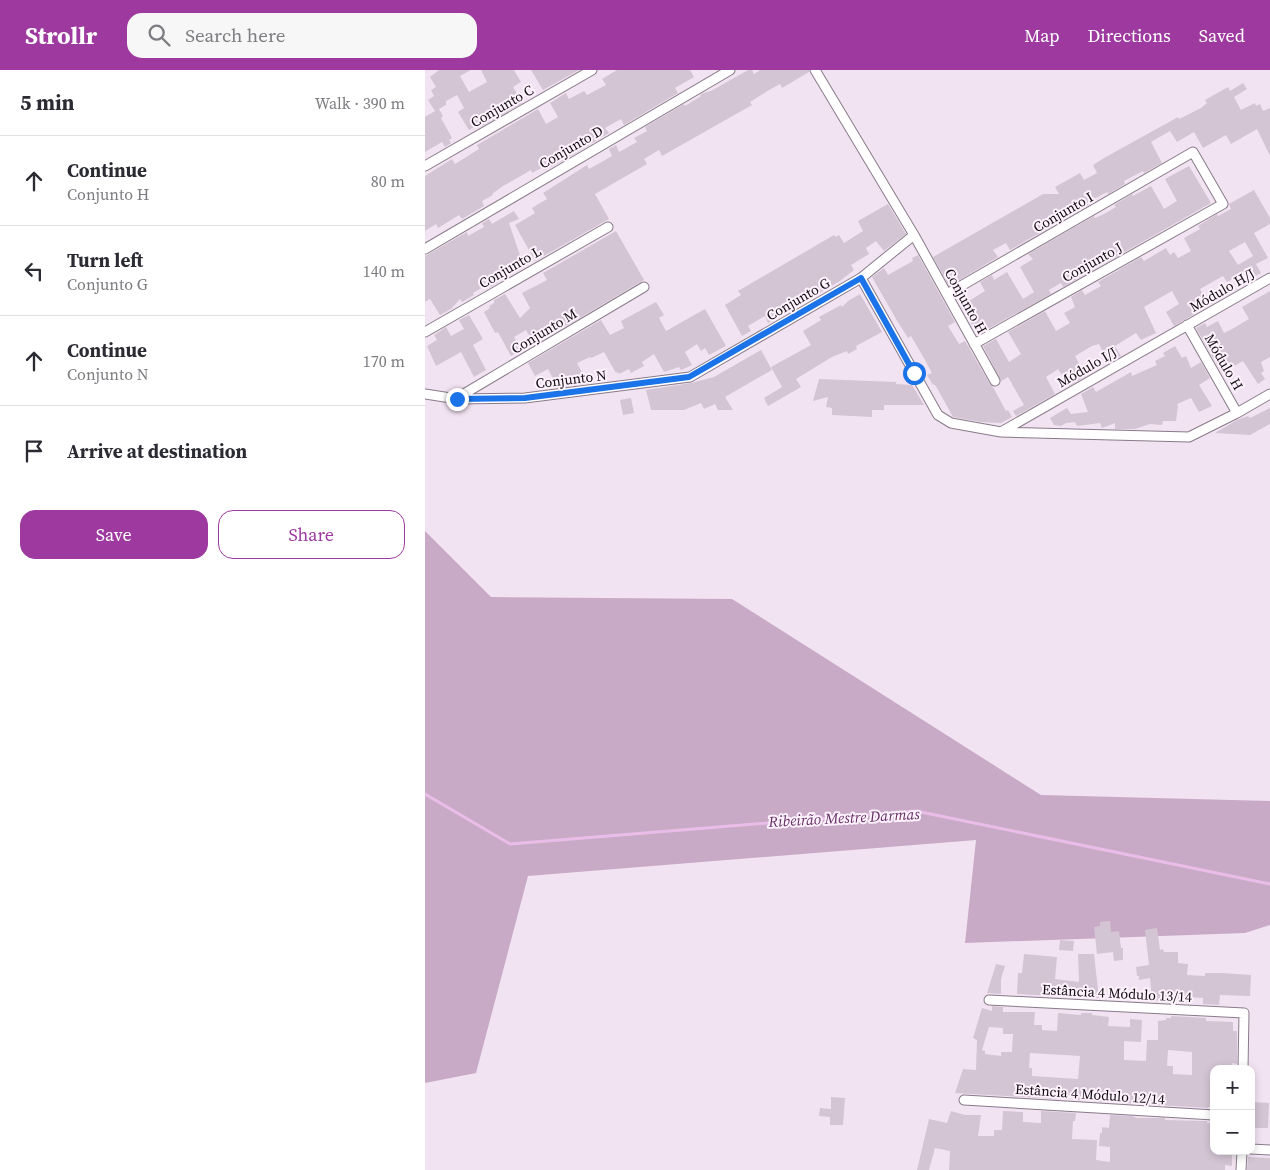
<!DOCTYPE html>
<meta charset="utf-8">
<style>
:root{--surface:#fff;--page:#f7f7f7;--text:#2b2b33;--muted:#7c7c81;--line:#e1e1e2;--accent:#9d399f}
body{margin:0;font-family:"Source Serif 4",serif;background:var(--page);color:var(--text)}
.controls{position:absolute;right:15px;bottom:15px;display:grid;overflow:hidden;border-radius:10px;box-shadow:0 2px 8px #0003}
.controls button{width:45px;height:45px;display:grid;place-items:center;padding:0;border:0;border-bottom:1px solid var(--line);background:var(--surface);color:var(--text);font:25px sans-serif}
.stop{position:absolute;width:15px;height:15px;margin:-11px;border:4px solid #1a73e8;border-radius:50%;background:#fff}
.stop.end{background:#1a73e8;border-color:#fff;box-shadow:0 1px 5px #0008}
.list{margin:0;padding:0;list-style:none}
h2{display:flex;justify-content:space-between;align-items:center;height:65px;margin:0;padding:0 20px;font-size:21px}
h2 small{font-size:16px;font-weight:400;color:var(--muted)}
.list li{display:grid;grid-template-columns:32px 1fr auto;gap:15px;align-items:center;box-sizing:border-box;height:90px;padding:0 20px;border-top:1px solid var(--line)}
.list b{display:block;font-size:19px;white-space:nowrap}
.list p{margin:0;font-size:16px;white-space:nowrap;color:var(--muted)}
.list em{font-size:16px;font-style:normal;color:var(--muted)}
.actions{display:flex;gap:10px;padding:15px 20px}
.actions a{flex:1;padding:11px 0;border:1px solid var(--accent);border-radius:15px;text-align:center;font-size:18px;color:var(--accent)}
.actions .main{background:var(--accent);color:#fff}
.icon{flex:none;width:28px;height:28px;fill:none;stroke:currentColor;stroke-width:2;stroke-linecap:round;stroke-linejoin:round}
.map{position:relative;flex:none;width:845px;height:1100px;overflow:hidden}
header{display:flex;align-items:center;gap:30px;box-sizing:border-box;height:70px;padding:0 25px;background:var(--accent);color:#fff}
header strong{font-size:24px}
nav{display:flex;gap:28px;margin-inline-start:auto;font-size:18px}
.search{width:350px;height:45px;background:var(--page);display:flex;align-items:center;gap:12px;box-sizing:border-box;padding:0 18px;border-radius:15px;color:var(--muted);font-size:19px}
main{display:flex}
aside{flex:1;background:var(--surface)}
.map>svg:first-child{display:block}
</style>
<header>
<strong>Strollr</strong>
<div class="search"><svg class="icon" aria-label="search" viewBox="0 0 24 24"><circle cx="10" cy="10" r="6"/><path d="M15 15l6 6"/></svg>Search here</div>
<nav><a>Map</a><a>Directions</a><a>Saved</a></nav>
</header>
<main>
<aside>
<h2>5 min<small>Walk · 390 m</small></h2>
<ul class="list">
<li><svg class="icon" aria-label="ahead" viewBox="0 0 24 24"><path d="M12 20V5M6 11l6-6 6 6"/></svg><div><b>Continue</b><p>Conjunto H</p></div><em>80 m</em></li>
<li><svg class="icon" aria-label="left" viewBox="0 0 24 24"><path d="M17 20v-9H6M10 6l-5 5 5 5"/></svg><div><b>Turn left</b><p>Conjunto G</p></div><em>140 m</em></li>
<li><svg class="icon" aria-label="ahead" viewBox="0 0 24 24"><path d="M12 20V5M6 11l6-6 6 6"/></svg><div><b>Continue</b><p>Conjunto N</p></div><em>170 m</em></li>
<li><svg class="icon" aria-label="arrive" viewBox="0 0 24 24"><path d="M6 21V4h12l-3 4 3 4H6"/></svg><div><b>Arrive at destination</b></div></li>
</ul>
<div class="actions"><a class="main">Save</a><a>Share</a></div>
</aside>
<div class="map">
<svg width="845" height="1100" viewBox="0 0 845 1100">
<rect width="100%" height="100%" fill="#f2e3f2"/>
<!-- green -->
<path fill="#c8aac7" d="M0,461L66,527L307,529L616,725L845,731V855L820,863L540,873L551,770L103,806L51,1003L0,1013Z"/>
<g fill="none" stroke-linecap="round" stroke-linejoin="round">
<!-- stream -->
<path stroke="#eabde9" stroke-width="3" d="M0,724L85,774L491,741L845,814"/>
</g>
<!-- building -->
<path fill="#d4c5d4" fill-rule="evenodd" d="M14,0H46L35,6L44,22L62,12L56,0H89L96,12L88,17L98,33L53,58L51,56L44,60L33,42L39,38L32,25L21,31V35L14,39L18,46L16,48L27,68L24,70L26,73L20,77L17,72L0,82V47L10,41L3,30L9,26L6,20L11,17L5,7Z
M106,0H154L118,20Z
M192,0H265L269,7L250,18L253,23L199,55L196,49L180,58L184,63L139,90L120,100L118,97L107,103L106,100L78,116L67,124L68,125L57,131L59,136L37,149L34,145L13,158L11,154L0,161V106L27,89L30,94L54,79L52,75L113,39L121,54L133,47L125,33L141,23L144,29L159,21L162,25L181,15L177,9Z
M323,0H327L329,4L335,0H384V2L357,18L355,14L344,20L325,32L327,35L237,86L234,80L219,89L222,94L170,124L184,149L110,191L90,155L110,143L107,138L122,129L118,123L162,95L164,99L187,86L184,79L191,75L194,82L212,72L209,68L222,61L220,57L259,34L260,36L276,26L275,25L278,23L286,21Z
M818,13L822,19L809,27L816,40L830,33L831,36L835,34L838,41L845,38V86L832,59L806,74L801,65L778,78L769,62L752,72L745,61L726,72L737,93L719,103L718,101L699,111L700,114L683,124V122L678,124L662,133L663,135L585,180L581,173L568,180L573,187L524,216L508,187L618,124H634L630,117L655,103L659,110L672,103L668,95L679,88L753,47L754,49L776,38L782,33L780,30L803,17L805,21Z
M764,96L786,133L638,217L636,213L624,220L626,224L552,265L551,261L536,236L560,221L555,212L567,205L569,210L582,202L598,229L609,222L595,197L608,189L603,184L669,146L670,148L679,144L691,137L689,135L707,124L708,126L726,116L739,139L752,131L740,109Z
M829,120L845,148V154L829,163L843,188L831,194L836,203L825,209L821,201L802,212L798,206L775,219L779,226L768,233L773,242L749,256L741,242L754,234L747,221L719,237L731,263L716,270L711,263L690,276L696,286L683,293L674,274L667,276L650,286L661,306L644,316L633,299L621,307L630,324L591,346L588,341L599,335L583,307L576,311L558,276L571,269L584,292L596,284L583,262L620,241L631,261L645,253L639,243L650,237L646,227L657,220L660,225L676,216L673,212L716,187L719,191L741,178L745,185L749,182L753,188L766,181L759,168L775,159L773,156L792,144L793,146L806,139L804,134ZM820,172L828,186L813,195L804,181Z
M463,134L481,164L459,181L451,171L441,178L444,184L426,195L429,200L415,211L343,253L340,246L323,256L326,261L317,266L300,235L316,225L313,221L409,165L411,167L414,165L419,173L438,161L433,151Z
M89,141L94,149L84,153L99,197L62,219L60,216L48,223L49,225L37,232L35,229L26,239L15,245L5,229L0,232V186L42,162L43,166L59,157L57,153L64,149L67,154Z
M191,161L219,210L141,256L137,250L125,258L127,262L108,272L101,260L89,267L96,280L86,286L73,262L70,263L59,242L65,238L64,236L69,233V230L80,224L95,248L105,238L97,223L122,210L118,203Z
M493,185L530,252L523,256L534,274L540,271L565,314L568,317L581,341L583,340L587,347L576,353L556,352L528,347L512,318L509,314L508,315L502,305L507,303L500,290L486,266L483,268L471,249L447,207L459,198L463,205L488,191L487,188Z
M845,221V287L836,292L839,301L836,303L840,309L833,314L818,291L797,303L771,258L780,253L782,257L793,251L799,263L807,259L824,249L817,237Z
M435,224L457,262L431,276L432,279L423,284L422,281L407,287L371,309L376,317L343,336L339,328L357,317L346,297L386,275L378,261L396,250L394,247L416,235L417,237L423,231Z
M231,232L239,245L234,248L241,261L280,239L301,276L284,285L280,278L276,281L272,274L260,282L267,295L256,300L254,297L239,302L229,284L217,292L219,296L206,303L204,299L194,304L193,302L191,303L179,282L166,288L165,287L152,293L163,314L133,318L123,299L110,306L103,293L176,250L185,265L199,258L196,251Z
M44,245L58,269L48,275L61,300L49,307L36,282L11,296L2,276L12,270L9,265L21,257L26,266L39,259L34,250Z
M750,276L757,288L761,286L766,298L776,292L785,308L774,315L787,336L774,342L766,328L752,334L753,336L751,351H738L737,355L725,354L710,359H690V353L677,358L675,353L652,356L650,352L641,353L636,356L629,355L625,348L642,338L646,344L663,342L656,324L668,317L671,322L706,302L707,306L732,295L730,291L740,286L738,283Z
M336,280L347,300L300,327L308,340H293L290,334L279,339L276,333L259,340H226L221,320L266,313L289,307Z
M394,309L471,312V314L487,315L499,335H459V340H447V347L407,345V338L401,337L403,327L388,331Z
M206,328L209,343L198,345L195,330Z
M845,338V354L825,365L790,363L812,350L823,346L825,348Z
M685,851L686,862L694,861L696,878H698V890L689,891L688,882L672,884L669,857L675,856V852Z
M732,858L735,880L738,879L739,882H753V893L763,894L762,905L780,906V903H797L826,905L825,926L795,925L794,935L778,934V928L760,927V931H747V929L727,931L725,908L714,910V906H712L711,897L724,895L720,860Z
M635,870L649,871L648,881L634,880Z
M599,884L632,887L630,909L654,912L653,884H669L674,928H654V924L629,921L628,926L592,924L593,903H597Z
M571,894L580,896L576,909V924L562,923Z
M567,936L578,937V942H610L609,955H617V960L632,961L633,943L656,945V943H667V945L684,947L683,956L705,957V949L717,950L716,972L699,971V990L721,991L722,970H733V951L741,950V948H746V946L781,948V951L808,952V961H812V994L807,993L806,999H789V1037H783V1038L651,1030V1026L634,1025V1029L530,1023L538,999L551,1000L552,970L548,968L557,938L567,941ZM564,957L578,958V964H588L587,982H576V986L560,984V981L557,980ZM743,980L767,982V1005L748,1004V996H742ZM605,983L655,986L653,1009L607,1006V998H604Z
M406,1027L420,1028L418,1055H405V1047L394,1046L395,1038L406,1039Z
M826,1032L844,1033L843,1058H826Z
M526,1041L540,1045H556L553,1066H569V1060H577L578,1041L598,1042V1052L616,1053V1041L651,1043L650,1051H648L647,1069L672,1070L671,1090L685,1092V1077L674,1076L675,1063H677V1057L684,1058L685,1045L707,1046L712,1048H740V1050L782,1051V1053H789V1081H807V1096L800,1095V1100H524L525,1081L510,1078L504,1100H492L504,1049L522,1053Z
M823,1087L845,1088V1100H822Z"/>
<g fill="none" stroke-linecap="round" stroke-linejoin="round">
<!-- minor casing -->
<g stroke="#887b88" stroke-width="11">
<path id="minor" d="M390,0L489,165L570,311
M0,96L167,0
M0,179L305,0
M436,208L513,345L526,353L576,362L764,367L812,343L845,324
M522,224L768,82L798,134L549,274
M762,255L812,343
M0,262L183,157
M0,324L32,329L100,328L265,307L436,208L489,165
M32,328L219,217
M576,362L845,208
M564,930L819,943L818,999
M539,1030L789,1045
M826,1079L845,1080
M816,1100L817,1081"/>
</g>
<!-- minor -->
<use href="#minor" stroke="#fff" stroke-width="9"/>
</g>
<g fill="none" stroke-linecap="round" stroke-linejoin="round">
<!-- route -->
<path stroke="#1a73e8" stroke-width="6" d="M32,329L100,328L264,307L436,208L489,303"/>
</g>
<g text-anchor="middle" stroke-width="4" stroke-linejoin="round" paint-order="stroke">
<!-- street labels -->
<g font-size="14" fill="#100b10" stroke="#fef2fd">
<text transform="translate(77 36) rotate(-30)" y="5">Conjunto C</text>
<text transform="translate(146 77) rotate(-30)" y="5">Conjunto D</text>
<text transform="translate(638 142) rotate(-30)" y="5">Conjunto I</text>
<text transform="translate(667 192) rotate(-29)" y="5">Conjunto J</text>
<text transform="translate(85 197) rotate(-30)" y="5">Conjunto L</text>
<text transform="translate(797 220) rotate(-30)" y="5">Módulo H/J</text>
<text transform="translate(373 229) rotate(-30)" y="5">Conjunto G</text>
<text transform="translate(541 231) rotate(61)" y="5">Conjunto H</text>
<text transform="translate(119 261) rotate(-31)" y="5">Conjunto M</text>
<text transform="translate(799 292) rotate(60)" y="5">Módulo H</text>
<text transform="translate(662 297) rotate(-30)" y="5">Módulo I/J</text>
<text transform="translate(146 309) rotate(-7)" y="5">Conjunto N</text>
<text transform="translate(692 923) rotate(3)" y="5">Estância 4 Módulo 13/14</text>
<text transform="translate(665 1024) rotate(4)" y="5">Estância 4 Módulo 12/14</text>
</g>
<!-- water labels -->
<g font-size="15" font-style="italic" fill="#632d63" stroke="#fef2fd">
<text transform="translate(419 748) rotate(-3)" y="5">Ribeirão Mestre Darmas</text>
</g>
</g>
</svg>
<div class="controls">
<button>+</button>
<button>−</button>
</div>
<div class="stop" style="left:489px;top:303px"></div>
<div class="stop end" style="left:32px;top:329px"></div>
</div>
</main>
